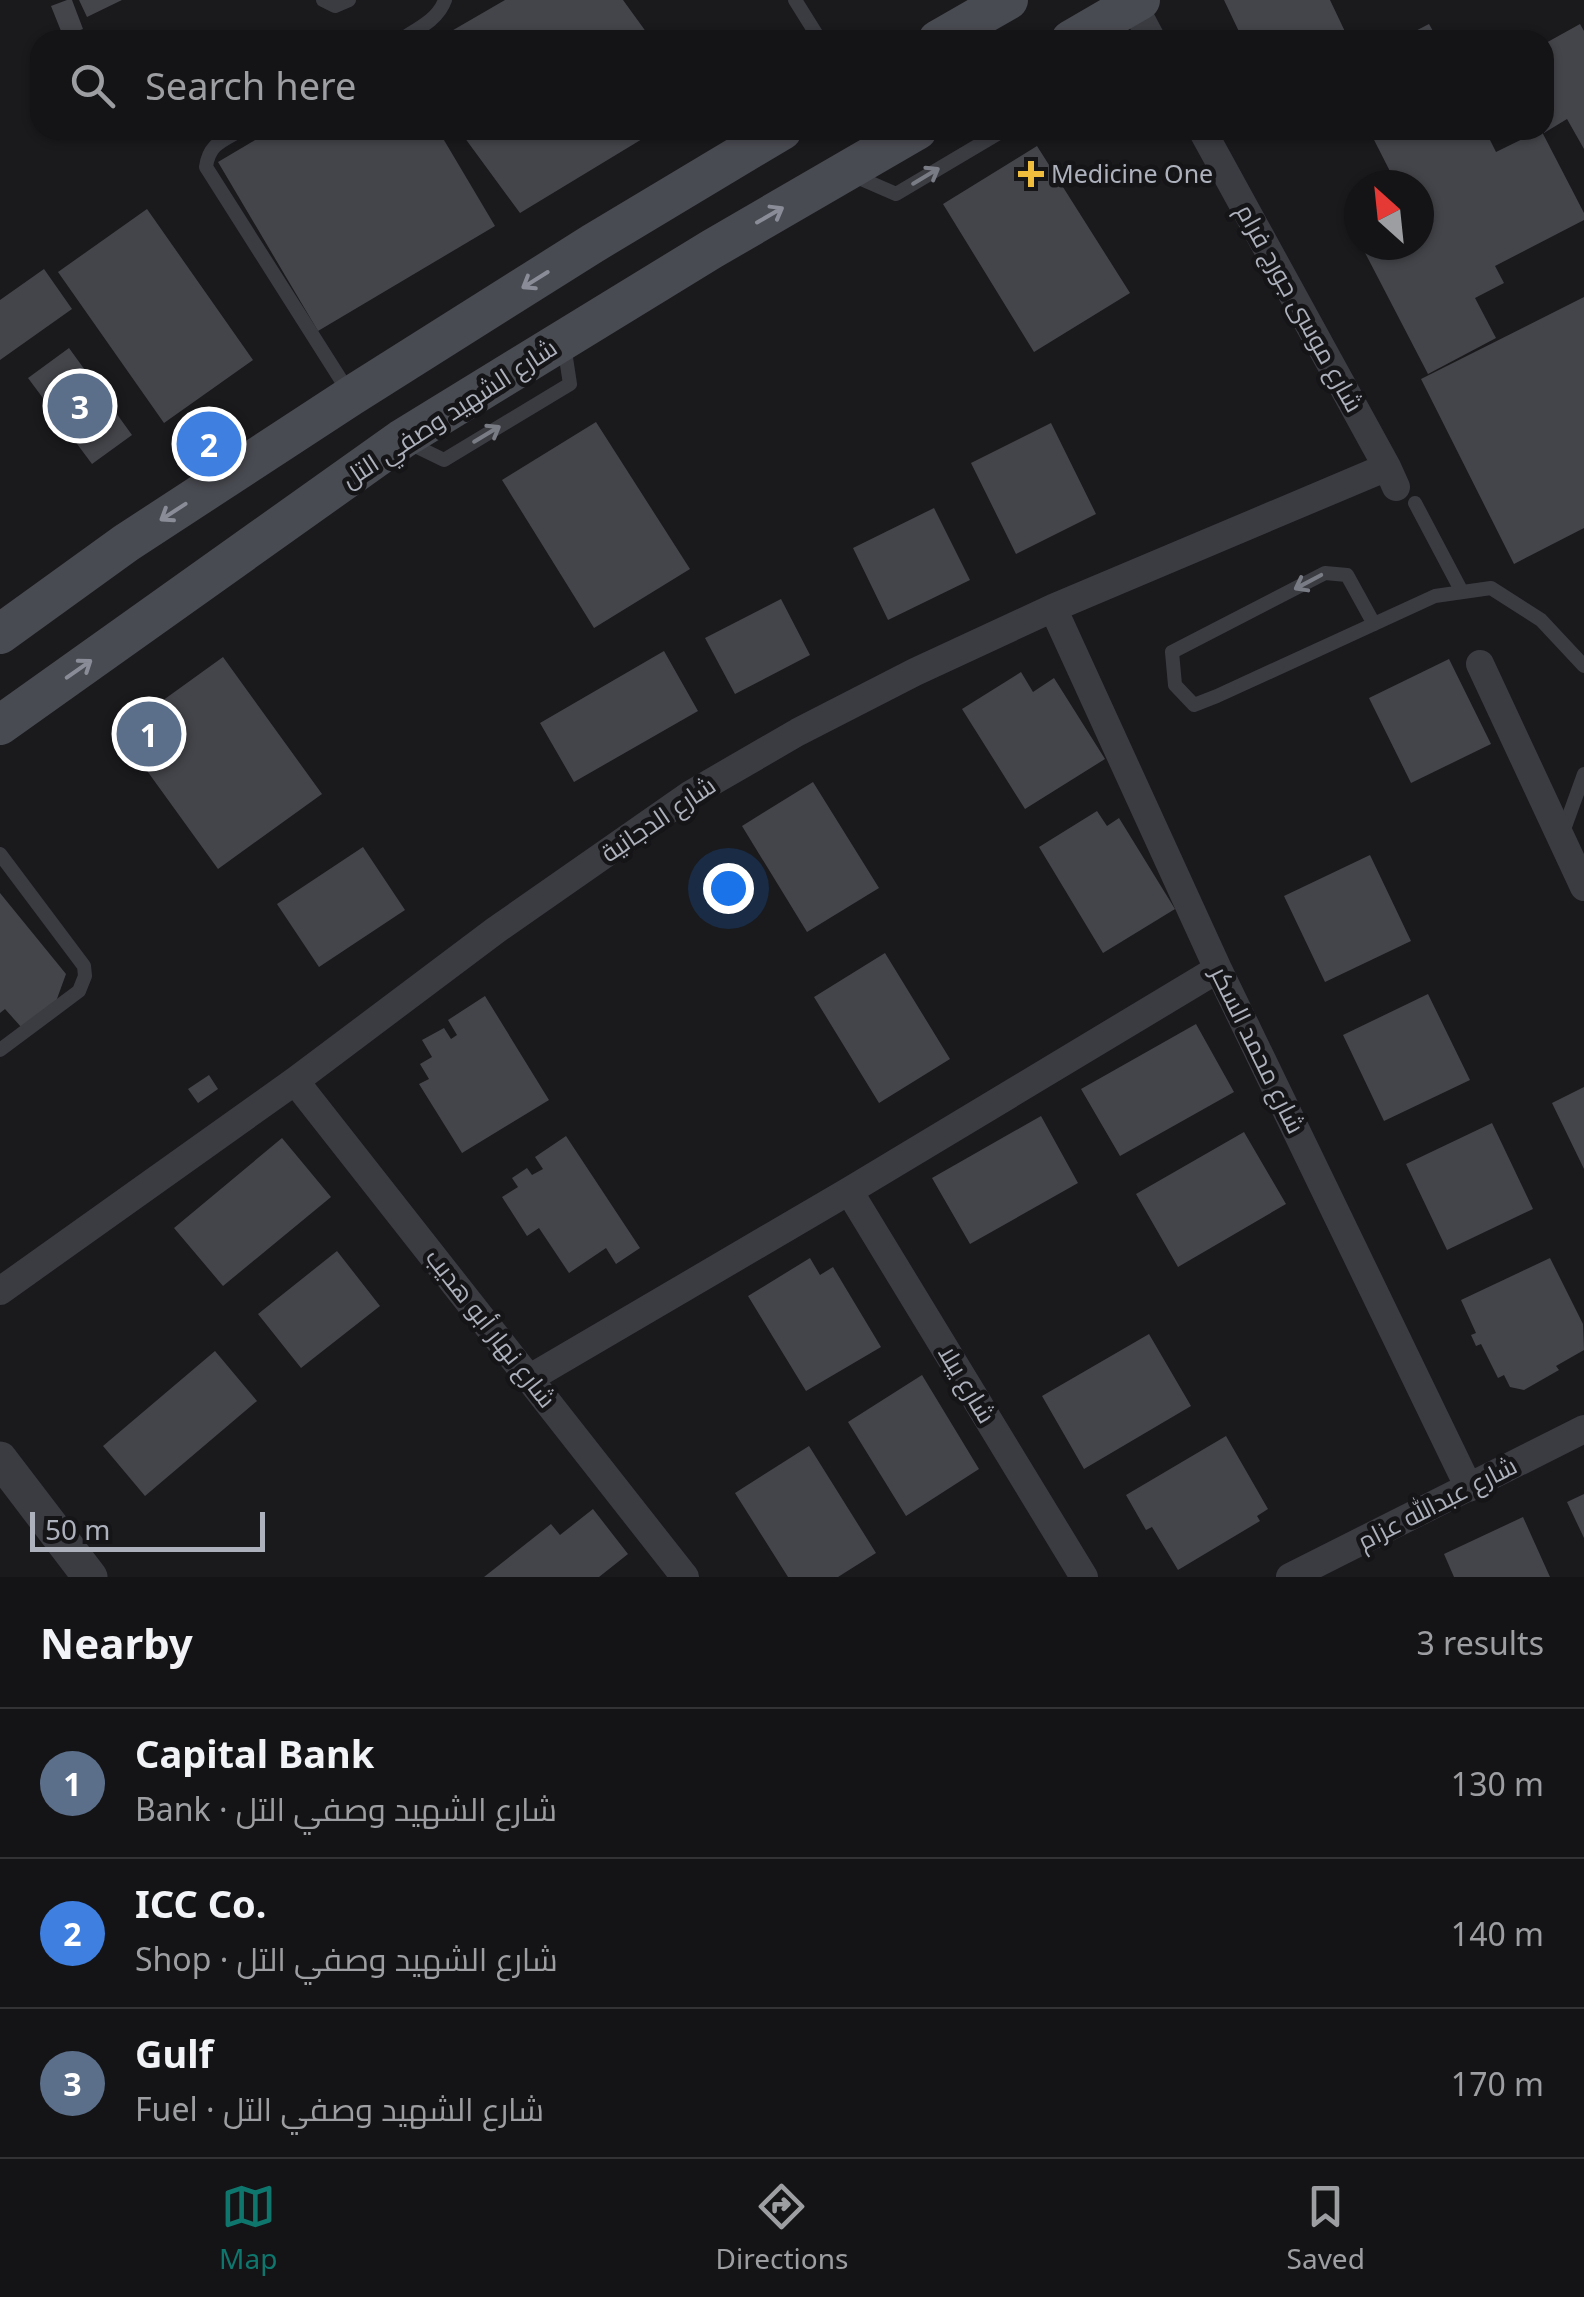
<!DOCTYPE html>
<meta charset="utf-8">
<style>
:root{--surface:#141416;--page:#1d1d1f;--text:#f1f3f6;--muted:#9d9ea1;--line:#333335;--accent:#0f766e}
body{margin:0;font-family:"Noto Sans",Cairo,sans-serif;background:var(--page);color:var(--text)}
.compass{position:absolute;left:1344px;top:170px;width:90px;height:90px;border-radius:50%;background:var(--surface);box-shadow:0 2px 8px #0004;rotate:333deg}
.scale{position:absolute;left:30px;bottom:25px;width:235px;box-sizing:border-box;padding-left:10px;border:5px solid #adb1bc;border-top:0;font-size:28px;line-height:35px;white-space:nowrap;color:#adb1bc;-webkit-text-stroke:8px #151518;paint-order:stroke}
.you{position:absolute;left:728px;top:888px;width:35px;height:35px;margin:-25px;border:8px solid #fff;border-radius:50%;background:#1a73e8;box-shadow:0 0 0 15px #1a73e833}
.badge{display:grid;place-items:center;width:65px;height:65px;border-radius:50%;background:var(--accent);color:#fff;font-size:32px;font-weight:700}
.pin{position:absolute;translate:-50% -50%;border:5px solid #fff;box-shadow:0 2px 10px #0006}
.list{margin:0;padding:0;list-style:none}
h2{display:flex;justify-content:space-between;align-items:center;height:130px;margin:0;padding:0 40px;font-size:42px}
h2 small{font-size:32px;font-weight:400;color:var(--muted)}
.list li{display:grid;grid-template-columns:65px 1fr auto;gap:30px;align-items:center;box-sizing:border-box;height:150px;padding:0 40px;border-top:2px solid var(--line)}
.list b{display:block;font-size:38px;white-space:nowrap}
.list p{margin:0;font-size:32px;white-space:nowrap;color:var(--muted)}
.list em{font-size:32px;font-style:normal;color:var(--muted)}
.icon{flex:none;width:55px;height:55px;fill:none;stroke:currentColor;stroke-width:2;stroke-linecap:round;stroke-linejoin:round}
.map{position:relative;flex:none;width:1584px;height:1577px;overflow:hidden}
.search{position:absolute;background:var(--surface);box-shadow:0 2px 8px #0004;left:30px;right:30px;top:30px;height:110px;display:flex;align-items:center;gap:25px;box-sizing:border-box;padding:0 35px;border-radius:30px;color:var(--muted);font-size:38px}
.sheet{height:580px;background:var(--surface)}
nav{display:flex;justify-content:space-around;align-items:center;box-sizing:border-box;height:140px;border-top:2px solid var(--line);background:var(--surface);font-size:28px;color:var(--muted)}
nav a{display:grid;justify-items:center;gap:5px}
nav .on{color:var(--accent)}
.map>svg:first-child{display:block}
</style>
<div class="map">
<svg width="1584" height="1577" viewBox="0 0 1584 1577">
<rect width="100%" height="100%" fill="#1a1a1d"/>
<!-- building -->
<path fill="#44454a" d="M67,0H72L83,29L63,36L51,6Z
M79,0H122L87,17Z
M505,0H623L652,40H436Z
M1224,0H1330L1349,40H1243Z
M1429,24L1438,40H1398Z
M1580,24L1584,31V149L1567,119L1544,133V44Z
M272,130H438L495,226L318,331L218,162Z
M459,130H657L520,213Z
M1369,130H1485L1496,152L1541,130L1584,213V220L1495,266L1504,283L1475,298L1496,338L1428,374L1361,245H1419V185H1397Z
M1037,146L1130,293L1034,352L943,204Z
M147,209L253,360L164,423L58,272Z
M44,269L72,309L0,360V300Z
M1584,297V528L1514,564L1421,379Z
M69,348L132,435L92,464L28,378Z
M596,422L690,569L594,628L502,480Z
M1051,423L1096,514L1016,554L971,463Z
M934,508L970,580L888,620L853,548Z
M781,599L810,655L735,694L705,638Z
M664,651L698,711L574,782L540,723Z
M223,657L322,794L218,869L119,732Z
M1449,659L1491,744L1411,783L1369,698Z
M1021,672L1033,692L1054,678L1105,759L1025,809L962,709Z
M813,782L879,888L807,932L742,826Z
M1097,811L1107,826L1119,818L1175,909L1103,953L1039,847Z
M363,847L405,910L319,967L277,904Z
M1370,855L1411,941L1325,982L1284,896Z
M0,893L66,974L54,1007L22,1028L5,1009L0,1013Z
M885,953L950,1059L879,1103L814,997Z
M1428,994L1470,1080L1384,1121L1343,1035Z
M485,996L549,1100L462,1153L419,1084L429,1079L420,1064L432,1057L422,1040L444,1028L451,1039L457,1035L448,1020Z
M1196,1024L1234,1092L1120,1156L1081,1089Z
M209,1075L218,1089L198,1103L188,1089Z
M1584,1087V1169L1552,1103Z
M1041,1116L1078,1183L970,1244L932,1178Z
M1492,1123L1533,1209L1447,1250L1406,1164Z
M1244,1132L1286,1204L1178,1267L1136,1194Z
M566,1136L640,1248L616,1264L606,1248L569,1273L539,1228L527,1236L502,1197L518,1187L512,1178L527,1168L532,1175L543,1169L535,1157Z
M282,1138L331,1197L223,1286L174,1228Z
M337,1251L380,1306L301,1368L258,1314Z
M810,1258L820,1275L833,1267L881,1347L806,1391L748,1296Z
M1550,1258L1583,1324L1584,1350L1556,1366L1559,1370L1524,1390L1510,1387L1504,1375L1498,1378L1481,1344L1476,1346L1471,1335L1476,1333L1461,1300Z
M1149,1334L1191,1406L1084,1469L1042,1396Z
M215,1351L257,1401L145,1496L103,1446Z
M922,1375L979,1469L906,1516L848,1422Z
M1226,1436L1268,1509L1257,1516L1260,1521L1178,1570L1152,1527L1146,1530L1126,1495Z
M809,1446L876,1553L838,1577H788L735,1493Z
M1584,1494V1538L1567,1502Z
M593,1509L628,1554L599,1577H484L551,1524L560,1535Z
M1523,1517L1550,1577H1454L1444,1554Z"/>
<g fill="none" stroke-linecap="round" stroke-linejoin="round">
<!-- service -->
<path stroke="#3b3c42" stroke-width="14" d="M323,0L335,6L349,0
M795,0L820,40
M400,40C417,29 438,20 445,0
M241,130C222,141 209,144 206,167L348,391
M850,174L896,194L1004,130
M407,442L444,460L570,384L564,345
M1415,503L1462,592
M1374,624L1347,575L1325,573L1172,652L1175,685L1194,705L1217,696L1435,596L1491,588L1541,620L1584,666
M1562,835L1584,774
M0,854L84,966L85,976L79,991L0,1050"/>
<!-- minor -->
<path stroke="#3b3c42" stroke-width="28" d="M1133,4L1152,40
M1202,130L1387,467L1396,487
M1053,608L1218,969L1469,1488
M1480,664L1584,887
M295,1081L685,1577
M849,1191L1084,1577
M0,1291L295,1081L496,930L691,794L798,732L915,672L1053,608L1387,467
M530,1378L849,1191L1218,969
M1290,1577L1584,1429"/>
<!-- tertiary -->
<path stroke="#3b3c42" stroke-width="35" d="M0,1459L90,1577"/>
<!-- secondary -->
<path stroke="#494b52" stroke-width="40" d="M938,40L1008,0
M1071,40L1140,0
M0,634L126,543L351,396L592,244L782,130
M0,725L402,439L712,249L917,130"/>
</g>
<!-- one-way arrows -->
<defs><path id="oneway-shaft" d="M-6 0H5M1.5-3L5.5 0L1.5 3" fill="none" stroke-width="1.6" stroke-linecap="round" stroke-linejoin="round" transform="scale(2.5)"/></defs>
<g stroke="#7a7c85">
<use href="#oneway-shaft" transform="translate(926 176) rotate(-31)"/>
<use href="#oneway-shaft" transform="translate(487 434) rotate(-31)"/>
<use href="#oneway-shaft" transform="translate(1308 582) rotate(152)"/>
</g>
<g stroke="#8a8d97">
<use href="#oneway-shaft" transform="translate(770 215) rotate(-30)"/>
<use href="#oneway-shaft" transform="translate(535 280) rotate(148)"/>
<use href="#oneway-shaft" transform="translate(173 512) rotate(147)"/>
<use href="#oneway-shaft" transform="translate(79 669) rotate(-35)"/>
</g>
<!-- markers -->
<path fill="#f1bd3d" stroke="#151518" stroke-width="4" d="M1026 159h10v10h10v10h-10v10h-10v-10h-10v-10h10z"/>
<g text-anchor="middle" stroke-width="9" stroke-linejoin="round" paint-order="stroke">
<!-- poi labels -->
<g font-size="25" fill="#adb1bc" stroke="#151518" text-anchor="start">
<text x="1051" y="183">Medicine One</text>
</g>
<!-- street labels -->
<g font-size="25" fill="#adb1bc" stroke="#151518">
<text transform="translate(1300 308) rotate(61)" y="9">شارع موسى جورج فرام</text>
<text transform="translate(449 413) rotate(-33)" y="9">شارع الشهيد وصفي التل</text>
<text transform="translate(658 819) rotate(-34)" y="9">شارع الدجانية</text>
<text transform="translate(1258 1050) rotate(64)" y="9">شارع محمد السكر</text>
<text transform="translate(491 1328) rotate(52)" y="9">شارع نهار أبو هديب</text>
<text transform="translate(967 1384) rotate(59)" y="9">شارع يبلا</text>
<text transform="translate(1437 1503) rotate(-27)" y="9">شارع عبدالله عزام</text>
</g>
</g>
</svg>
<svg class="compass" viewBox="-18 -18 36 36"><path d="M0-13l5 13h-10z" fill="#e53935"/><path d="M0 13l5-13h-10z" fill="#9d9ea1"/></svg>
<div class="scale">50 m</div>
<div class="you"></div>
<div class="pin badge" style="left:149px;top:734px;background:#5c6f8a">1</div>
<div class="pin badge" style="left:209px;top:444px;background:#3f7fe0">2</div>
<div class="pin badge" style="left:80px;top:406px;background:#5c6f8a">3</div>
<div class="search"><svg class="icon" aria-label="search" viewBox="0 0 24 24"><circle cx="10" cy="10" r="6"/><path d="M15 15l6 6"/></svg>Search here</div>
</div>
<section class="sheet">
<h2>Nearby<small>3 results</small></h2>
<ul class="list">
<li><span class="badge" style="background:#5c6f8a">1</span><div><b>Capital Bank</b><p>Bank · شارع الشهيد وصفي التل</p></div><em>130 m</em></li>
<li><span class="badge" style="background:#3f7fe0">2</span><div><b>ICC Co.</b><p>Shop · شارع الشهيد وصفي التل</p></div><em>140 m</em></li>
<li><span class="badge" style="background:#5c6f8a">3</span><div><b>Gulf</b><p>Fuel · شارع الشهيد وصفي التل</p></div><em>170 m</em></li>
</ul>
</section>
<nav>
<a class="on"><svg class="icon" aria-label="map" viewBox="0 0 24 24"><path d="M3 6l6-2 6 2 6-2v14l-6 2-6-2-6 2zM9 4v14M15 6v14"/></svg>Map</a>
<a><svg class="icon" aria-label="directions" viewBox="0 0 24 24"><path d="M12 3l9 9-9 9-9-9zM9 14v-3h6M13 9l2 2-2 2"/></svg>Directions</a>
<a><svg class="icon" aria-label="saved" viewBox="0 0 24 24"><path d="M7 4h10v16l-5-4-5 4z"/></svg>Saved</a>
</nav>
